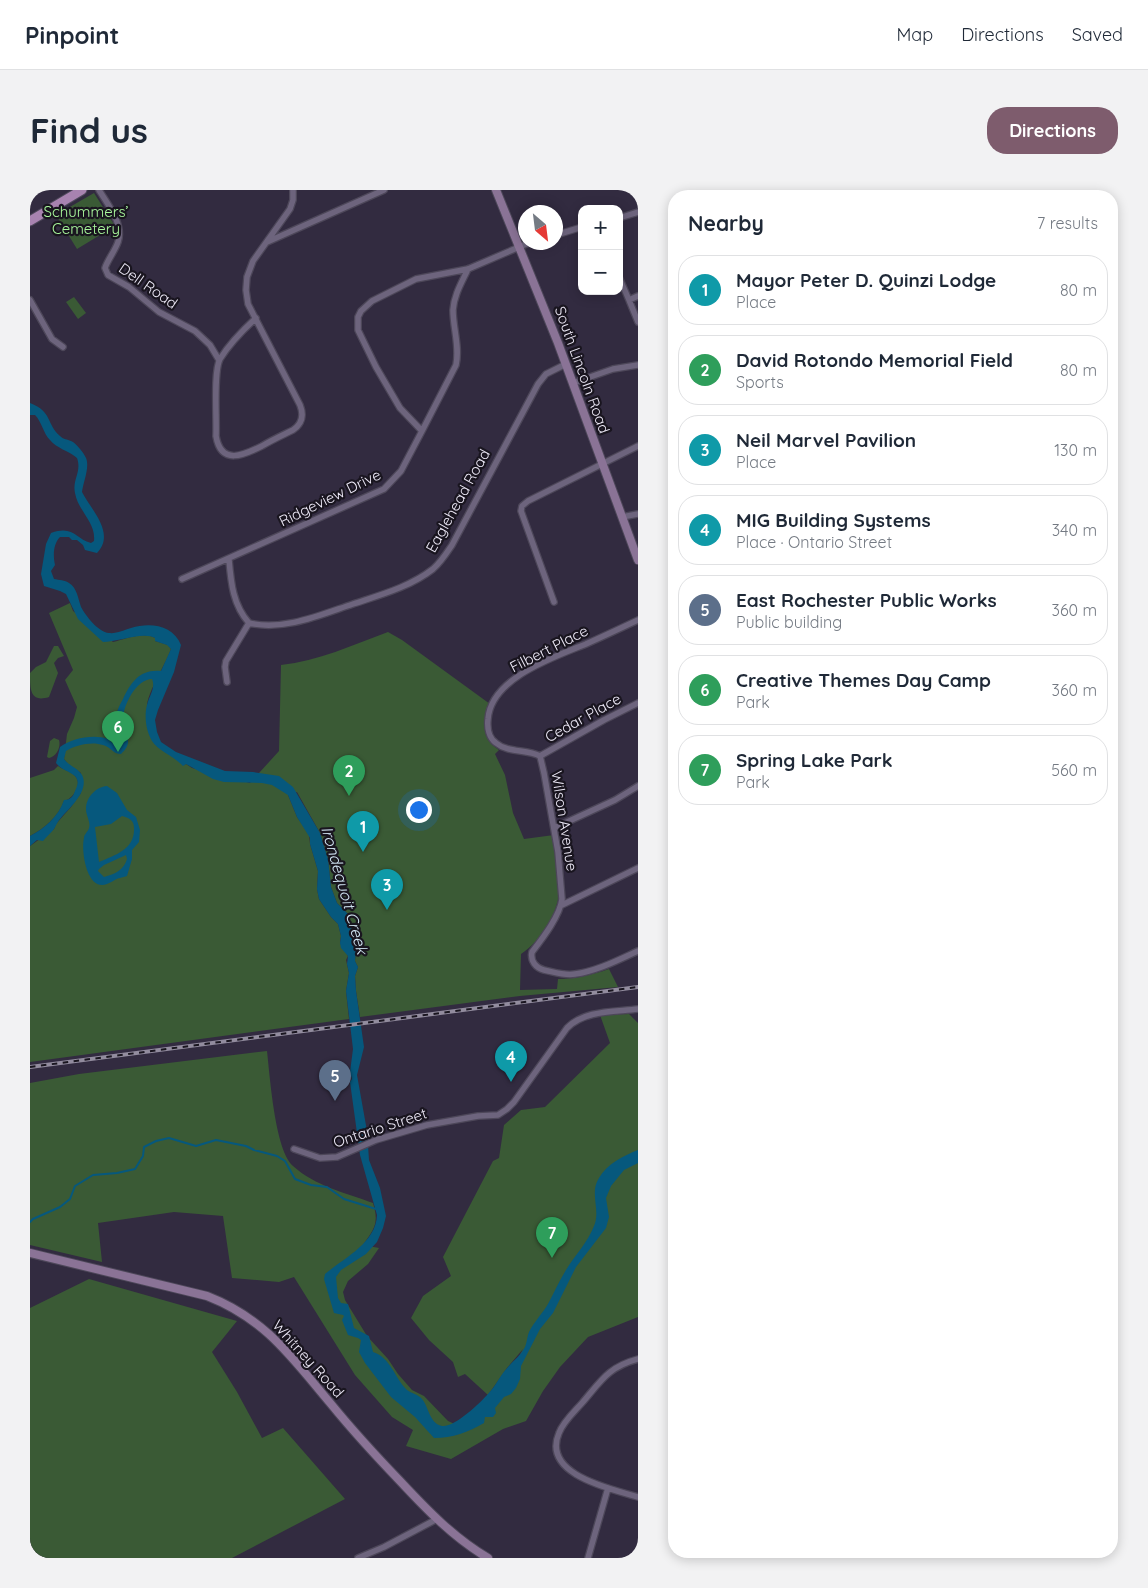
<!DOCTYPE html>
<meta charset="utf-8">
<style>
:root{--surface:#fff;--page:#f2f2f3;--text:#1f2937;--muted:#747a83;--line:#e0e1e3;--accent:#7e5c6d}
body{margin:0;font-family:Quicksand,sans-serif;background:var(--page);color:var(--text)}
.controls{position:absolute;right:15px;top:15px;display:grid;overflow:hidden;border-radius:10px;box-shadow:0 2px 12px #0003}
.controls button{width:45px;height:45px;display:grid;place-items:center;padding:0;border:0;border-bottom:1px solid var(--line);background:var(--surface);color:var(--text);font:25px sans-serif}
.compass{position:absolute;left:488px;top:15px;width:45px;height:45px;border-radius:50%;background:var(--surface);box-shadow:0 2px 12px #0003;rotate:152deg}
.you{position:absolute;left:388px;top:619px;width:18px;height:18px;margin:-12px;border:4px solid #fff;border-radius:50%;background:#1a73e8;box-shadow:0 0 0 8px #1a73e833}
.badge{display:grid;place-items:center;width:32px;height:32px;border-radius:50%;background:var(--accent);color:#fff;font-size:16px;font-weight:700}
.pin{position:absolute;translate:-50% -41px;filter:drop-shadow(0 1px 2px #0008)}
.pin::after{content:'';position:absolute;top:26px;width:18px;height:15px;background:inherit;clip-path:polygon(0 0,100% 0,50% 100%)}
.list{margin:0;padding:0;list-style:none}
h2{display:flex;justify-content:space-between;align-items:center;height:65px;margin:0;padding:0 20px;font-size:21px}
h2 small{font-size:16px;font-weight:400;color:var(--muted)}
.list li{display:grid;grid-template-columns:32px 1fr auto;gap:15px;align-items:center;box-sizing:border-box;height:70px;margin:0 10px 10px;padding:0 10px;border:1px solid var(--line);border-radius:20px}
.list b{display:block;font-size:19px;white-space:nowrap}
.list p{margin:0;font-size:16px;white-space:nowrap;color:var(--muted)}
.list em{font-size:16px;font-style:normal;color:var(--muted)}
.map{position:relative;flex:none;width:608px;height:1368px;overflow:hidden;border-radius:20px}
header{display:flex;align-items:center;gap:30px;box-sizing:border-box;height:70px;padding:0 25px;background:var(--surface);border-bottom:1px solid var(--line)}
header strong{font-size:24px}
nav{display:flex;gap:28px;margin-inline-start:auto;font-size:18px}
.intro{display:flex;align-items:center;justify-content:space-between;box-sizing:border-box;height:120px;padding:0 30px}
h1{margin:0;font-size:35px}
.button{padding:12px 22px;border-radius:20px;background:var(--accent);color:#fff;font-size:18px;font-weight:700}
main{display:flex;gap:30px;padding:0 30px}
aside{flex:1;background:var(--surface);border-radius:20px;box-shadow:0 2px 12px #0003}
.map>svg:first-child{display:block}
</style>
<header>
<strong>Pinpoint</strong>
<nav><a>Map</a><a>Directions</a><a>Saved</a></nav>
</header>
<div class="intro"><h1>Find us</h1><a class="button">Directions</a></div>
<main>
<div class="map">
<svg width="608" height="1368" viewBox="0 0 608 1368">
<rect width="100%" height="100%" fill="#322b40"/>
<!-- green -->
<path fill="#3a5a35" d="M64,3L85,36L47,59L26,25Z
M44,107L56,123L48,129L36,112Z
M40,413L43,421L83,452C95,449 115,441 125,448V451L138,455L141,459C136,474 116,504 117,518C119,531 126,546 131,559L146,568L153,575L156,574L162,578L220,593L249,561L251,475C288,471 323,455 358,442L372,450L460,514C453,533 450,548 469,560L465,564L475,585L483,623L494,649L524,645C526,664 531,685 529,703C527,725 510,752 491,764L490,800L527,799L528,789C546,789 561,785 579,779L588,797L490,806L330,827L326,801L325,786L328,777L325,771L326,758L323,754L322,740L318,724L307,713L301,697L298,669L290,643L267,602L258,605L267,627L279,644L280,654L288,681L287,699L289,709L301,727L308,734L311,746L310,753L318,766L316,770L319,783L316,801L319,829L0,872V656L24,639L26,634L41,617L51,603V583L38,574L34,569L37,544L44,528L47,517L35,490L43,480L19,423Z
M24,456H28L34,466L28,468L24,473L28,483L19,507C0,513 0,499 0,483L6,477L16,472Z
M24,548L29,550C31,557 27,566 19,568L17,567L20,551Z
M28,576C33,580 41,581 45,586C53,594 43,609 34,611C29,626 14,639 0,646V588L24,580Z
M599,824L608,833V1127L558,1147L530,1177L513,1201L496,1231L473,1239L421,1269L376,1256L383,1240L362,1227L325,1185L264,1087L249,1092L202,1088L193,1026L144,1022L68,1033L72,1072L0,1055V893L49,884L237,861C240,887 245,960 263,976C285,996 316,1003 343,1013C349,1033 345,1038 333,1055L349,1058L338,1074L318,1091L313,1102L315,1110L337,1146L358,1169L368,1184L382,1200L394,1206L418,1231L429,1236L472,1199L493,1159L477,1178L458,1205L435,1184L428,1187L423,1172L399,1150L381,1128L393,1106L421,1086L413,1067L463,971L469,968L474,935L491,920L515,917L580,853L570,825Z
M59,1089L207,1131L182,1162L207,1202L232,1248L253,1238L315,1309L202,1368H0V1118Z"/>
<!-- water -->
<path fill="#06587d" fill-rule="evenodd" d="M0,213C23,222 16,234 30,246C34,250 37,249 41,251C46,253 54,263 56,268C60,277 53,293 52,302C61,320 86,343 67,363L55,360L53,355L47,350H42L39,347H30C23,354 23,366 25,375L21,381L24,389C29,390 35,390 39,393C47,398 48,408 51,417C56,426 68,442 79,443C86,444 94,440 101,438C120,432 143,435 151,455L144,482L128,520L125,530L127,542L131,552L146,562L195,581L223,582L249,586L263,597L290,643L298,669L301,697L307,713L318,724L322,740L323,754L326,758L325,771L328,777L325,786L326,801L334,857L327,885L337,941L339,970L350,998L356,1026L353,1038L347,1052L336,1064L311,1080L306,1087L308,1108L311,1113L318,1114L324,1138L339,1146L343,1162C361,1168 364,1187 377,1200C381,1203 386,1204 390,1207C399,1214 398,1233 412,1236C424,1238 450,1213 458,1204C466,1196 470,1185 478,1177C484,1170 491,1165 495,1157C497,1152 497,1147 499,1142C504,1132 512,1124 518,1114C524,1103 529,1091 536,1080C545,1065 558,1052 564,1036C571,1020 559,1003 569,988C577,974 593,966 608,960V973L594,980L581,996L576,1008L579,1027L576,1038L546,1077L523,1123L510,1139L491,1176L490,1189L486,1198L481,1204L474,1207L465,1218L466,1223L463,1227H455L454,1233C438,1242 423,1248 404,1248L385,1227L361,1207L335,1173L329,1162L331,1150L328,1148L318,1145L312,1130L314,1126L313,1125L304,1123L294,1089L295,1084C314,1068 346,1053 347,1025L330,965L320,892L322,889L320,882L323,859L316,801L319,783L317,774L318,766L311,758L310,753L311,746L308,734L301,727L289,709L287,699L288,681L280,654V648L267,627L258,605L242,595L232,593L194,592L183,589L156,574L153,576C144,566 128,561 122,551C116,541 114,526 117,515C119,506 126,498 122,489C106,489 92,517 93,531C94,546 105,551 91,564C83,564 81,557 73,555C62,551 45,555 36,561L34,569C39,576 48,578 52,585C60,601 39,618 30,629C27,632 26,636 24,639C21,643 16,647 13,651L7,650L0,656V646C14,639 29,626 34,610C40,610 43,607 45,601C55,582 34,584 26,573L30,557C42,548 64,544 78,549L85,555L92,554C95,547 88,540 87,532C85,524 89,516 93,509C101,492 110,479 131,481L141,459L137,455L125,451V448C114,441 87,452 73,452L48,429L36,404L30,401L14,396L11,384L16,354L21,343C44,335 45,349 61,353L64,351C66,332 48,321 45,303C42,289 52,282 47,268C39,261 26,258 20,250C13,243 12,232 5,225H0Z
M77,596L87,603L97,620L106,627L110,640L109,652L102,660V669L97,686C95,687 92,687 90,688C84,689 79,695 72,695C56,695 51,660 54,648C54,644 58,642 59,638C61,632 56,626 56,619C56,607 66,597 77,596ZM92,626C99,628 104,630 104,638C105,659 86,665 69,672L65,637L81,634ZM96,665L97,669C94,680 85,684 74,687L68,681L69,679L74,675Z"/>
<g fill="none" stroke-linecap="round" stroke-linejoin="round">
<!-- stream -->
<path stroke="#06587d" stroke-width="2" d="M0,1032L3,1029L30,1017L40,1009L45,996L63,985L87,983L105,979L113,966L114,957L126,951L139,948L166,956L186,950L216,956L224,960L247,966L255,971L265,989L281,995L297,997L314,1009L346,1019"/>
<!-- street casing -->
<g stroke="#4d4759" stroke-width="8">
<path id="street" d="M69,0C78,15 94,34 88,52C85,61 78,69 75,78L78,85L99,97L129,122L165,141L180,155L189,170
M589,28L608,22
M526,45L552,37
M237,52L354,0
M589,87L599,110L608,106
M0,110L22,149L33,157
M599,110L608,132
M226,128C214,139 198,156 190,169C183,182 187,229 186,246C191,276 214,265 232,256C242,250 253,245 263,240C272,234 274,225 270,215L218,114L216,100L217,87L223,71L260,19L263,10V0
M543,193L583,179L608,175
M392,241L426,175C430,157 423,138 423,120C424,105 432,92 438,79
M592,327L608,324
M199,370C201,393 203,415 219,433
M152,389L354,299L371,281L392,241L370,218L346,177L328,140V127L331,121L342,111L386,89L438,79L501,52
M524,412L491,321L492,316L498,311L608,256
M608,430C591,438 574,446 556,454C524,467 461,488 458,529C457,538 459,548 466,553C478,563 496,559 510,566L514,583L528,662L532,709C530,726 512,749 502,762C500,771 506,778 514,780C524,782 535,786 545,784C567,781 588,770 608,761
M219,433C254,441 290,425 323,414C350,405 380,397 403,379C411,372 416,364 422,355L508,194L516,184L536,174
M197,492L195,477L196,471L219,433
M510,566L574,530L608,513
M524,638L585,610L608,596
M532,715L608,678
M264,959L290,968L307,967L346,950L397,935L448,926L468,925L477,919L484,912L537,838C554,820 585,822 608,819
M608,1169C578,1177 571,1191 552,1213C544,1222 533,1232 529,1243C511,1285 582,1299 608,1307
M328,1368L354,1357L407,1329
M558,1368L578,1298"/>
</g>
<!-- secondary casing -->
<g stroke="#4d4759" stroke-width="10">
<path id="secondary" d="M466,0L528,153L608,370
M0,1063L177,1106C236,1129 262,1168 301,1214C323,1241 346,1266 370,1291C397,1320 424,1348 458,1368"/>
</g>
<!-- primary casing -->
<g stroke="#4d4759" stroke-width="11">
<path id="primary" d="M0,31L52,0"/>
</g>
<!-- street -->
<use href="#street" stroke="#6d647d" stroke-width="5.5"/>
<!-- secondary -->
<use href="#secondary" stroke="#8a7396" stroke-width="8"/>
<!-- primary -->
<use href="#primary" stroke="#a883b0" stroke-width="9"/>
<!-- rail casing -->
<g stroke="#928c9e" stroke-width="4">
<path id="rail" d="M0,877L608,797"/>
</g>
<!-- rail -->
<use href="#rail" stroke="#19151f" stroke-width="2" stroke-dasharray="5.5" stroke-linecap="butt"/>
</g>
<g text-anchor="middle" stroke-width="4.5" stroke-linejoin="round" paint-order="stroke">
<!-- park labels -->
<g font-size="15" fill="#aaf99d" stroke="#19151f">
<text x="56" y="27">Schummers’<tspan x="56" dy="17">Cemetery</tspan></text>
</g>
<!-- street labels -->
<g font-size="15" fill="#eeeaf8" stroke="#19151f">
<text transform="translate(118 96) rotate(35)" y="5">Dell Road</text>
<text transform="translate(552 180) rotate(70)" y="5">South Lincoln Road</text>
<text transform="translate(300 308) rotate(-26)" y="5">Ridgeview Drive</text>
<text transform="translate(428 311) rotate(-61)" y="5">Eaglehead Road</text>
<text transform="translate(519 459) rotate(-27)" y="5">Filbert Place</text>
<text transform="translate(553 528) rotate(-29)" y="5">Cedar Place</text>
<text transform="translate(534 631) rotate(81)" y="5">Wilson Avenue</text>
<text transform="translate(350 938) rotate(-18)" y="5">Ontario Street</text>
<text transform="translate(278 1169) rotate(48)" y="5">Whitney Road</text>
</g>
<!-- water labels -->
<g font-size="16" font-style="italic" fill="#d1e5f3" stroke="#19151f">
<text transform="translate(315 700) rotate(74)" y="6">Irondequoit Creek</text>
</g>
</g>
</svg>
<div class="controls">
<button>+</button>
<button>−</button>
</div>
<svg class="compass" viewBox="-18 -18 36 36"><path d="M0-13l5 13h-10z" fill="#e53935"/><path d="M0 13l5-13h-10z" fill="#747a83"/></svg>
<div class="you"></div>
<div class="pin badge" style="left:333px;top:662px;background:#0f9aa8">1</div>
<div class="pin badge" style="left:319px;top:606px;background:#2e9e5b">2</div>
<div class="pin badge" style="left:357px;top:720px;background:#0f9aa8">3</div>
<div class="pin badge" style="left:481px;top:892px;background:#0f9aa8">4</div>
<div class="pin badge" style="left:305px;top:911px;background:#5c6f8a">5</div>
<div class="pin badge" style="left:88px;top:562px;background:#2e9e5b">6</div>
<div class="pin badge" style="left:522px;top:1068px;background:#2e9e5b">7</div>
</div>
<aside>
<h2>Nearby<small>7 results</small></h2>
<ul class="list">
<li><span class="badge" style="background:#0f9aa8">1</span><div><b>Mayor Peter D. Quinzi Lodge</b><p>Place</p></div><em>80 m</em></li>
<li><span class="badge" style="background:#2e9e5b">2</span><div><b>David Rotondo Memorial Field</b><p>Sports</p></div><em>80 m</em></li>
<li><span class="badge" style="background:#0f9aa8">3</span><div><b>Neil Marvel Pavilion</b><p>Place</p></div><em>130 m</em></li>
<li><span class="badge" style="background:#0f9aa8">4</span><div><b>MIG Building Systems</b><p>Place · Ontario Street</p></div><em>340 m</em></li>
<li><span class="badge" style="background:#5c6f8a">5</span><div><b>East Rochester Public Works</b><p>Public building</p></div><em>360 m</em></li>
<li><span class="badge" style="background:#2e9e5b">6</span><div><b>Creative Themes Day Camp</b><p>Park</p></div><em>360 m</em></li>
<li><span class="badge" style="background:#2e9e5b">7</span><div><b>Spring Lake Park</b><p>Park</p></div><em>560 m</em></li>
</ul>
</aside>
</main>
